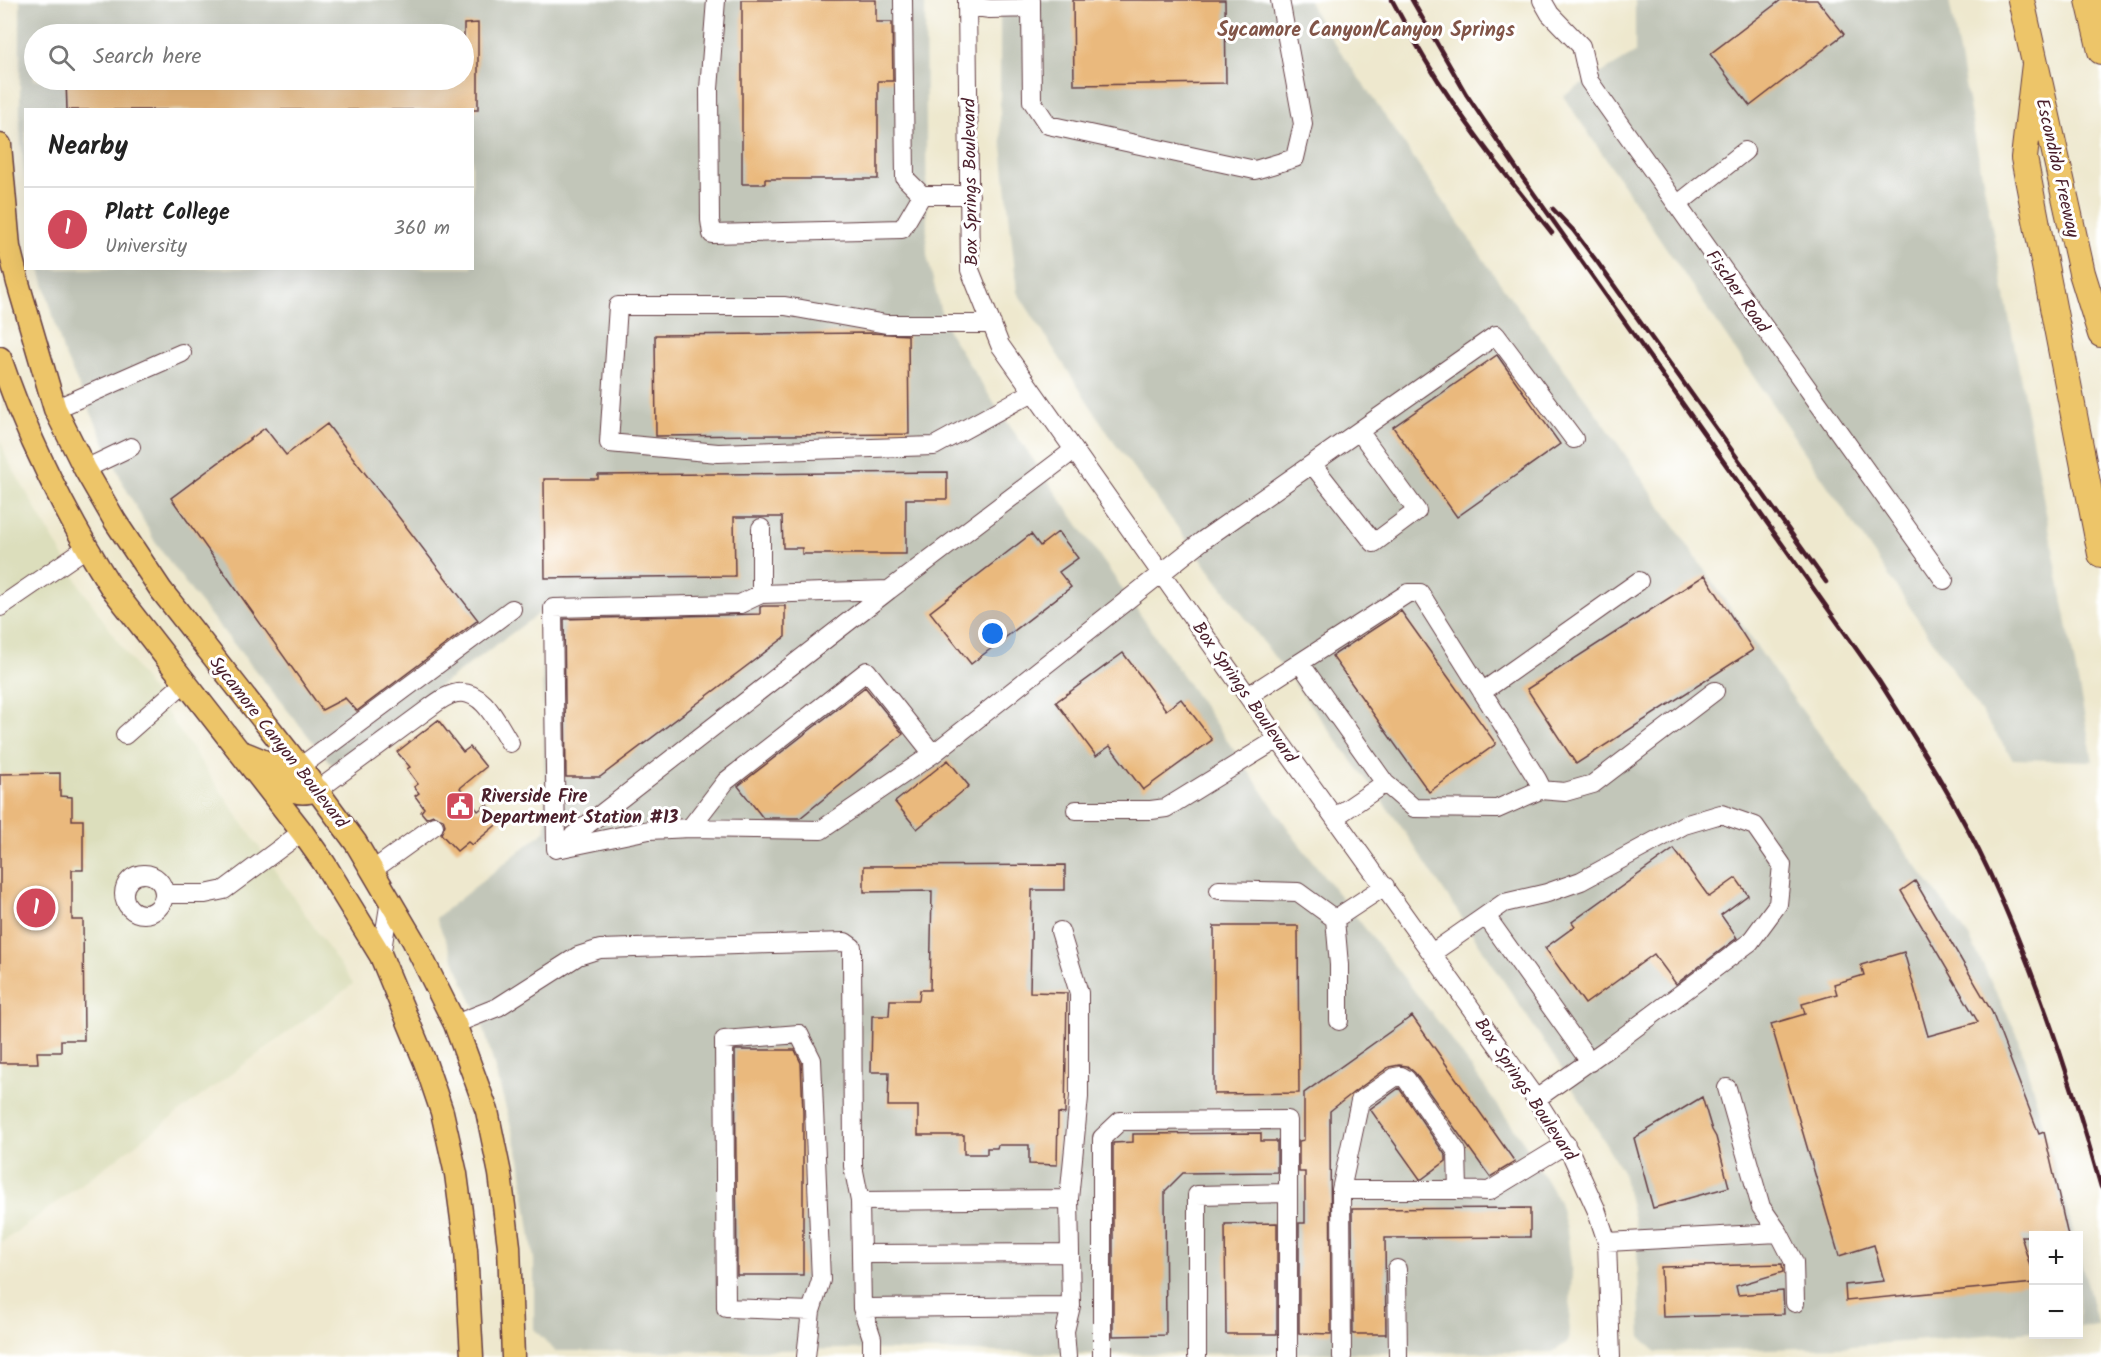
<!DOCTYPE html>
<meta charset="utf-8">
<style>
:root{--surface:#fff;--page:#f6f6f6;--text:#222;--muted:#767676;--line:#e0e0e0;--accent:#d1495b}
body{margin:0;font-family:Kalam,sans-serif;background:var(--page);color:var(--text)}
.controls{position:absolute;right:18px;bottom:18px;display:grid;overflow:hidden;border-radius:0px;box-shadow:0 6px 24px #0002}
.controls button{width:54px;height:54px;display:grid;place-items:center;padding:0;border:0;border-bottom:2px solid var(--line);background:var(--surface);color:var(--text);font:30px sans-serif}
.you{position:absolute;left:993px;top:634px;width:21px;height:21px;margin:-15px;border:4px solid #fff;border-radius:50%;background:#1a73e8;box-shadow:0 0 0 9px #1a73e833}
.badge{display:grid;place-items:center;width:39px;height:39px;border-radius:50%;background:var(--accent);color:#fff;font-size:20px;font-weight:700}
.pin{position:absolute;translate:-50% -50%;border:3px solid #fff;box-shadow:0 2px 6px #0006}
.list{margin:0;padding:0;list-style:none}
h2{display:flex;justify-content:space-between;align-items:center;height:78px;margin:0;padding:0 24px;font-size:26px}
h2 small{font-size:20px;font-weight:400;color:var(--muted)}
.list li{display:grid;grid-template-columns:39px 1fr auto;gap:18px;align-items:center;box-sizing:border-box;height:84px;padding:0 24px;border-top:2px solid var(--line)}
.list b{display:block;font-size:22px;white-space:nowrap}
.list p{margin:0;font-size:20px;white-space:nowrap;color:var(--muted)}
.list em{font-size:20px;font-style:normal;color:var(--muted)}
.icon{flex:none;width:33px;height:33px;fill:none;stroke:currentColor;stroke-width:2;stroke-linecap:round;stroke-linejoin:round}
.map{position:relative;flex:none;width:2101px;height:1357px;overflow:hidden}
.search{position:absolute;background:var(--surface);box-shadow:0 6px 24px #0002;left:24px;top:24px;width:450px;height:66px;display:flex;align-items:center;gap:15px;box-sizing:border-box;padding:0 21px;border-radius:33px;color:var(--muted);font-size:22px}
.panel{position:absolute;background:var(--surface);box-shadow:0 6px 24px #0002;left:24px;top:108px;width:450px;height:162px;border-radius:0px}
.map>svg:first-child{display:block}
</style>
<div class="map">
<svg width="2101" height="1357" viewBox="0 0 2101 1357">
<rect width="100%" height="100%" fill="#fff"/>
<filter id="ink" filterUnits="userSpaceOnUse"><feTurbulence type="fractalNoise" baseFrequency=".0167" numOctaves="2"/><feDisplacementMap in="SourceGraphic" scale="12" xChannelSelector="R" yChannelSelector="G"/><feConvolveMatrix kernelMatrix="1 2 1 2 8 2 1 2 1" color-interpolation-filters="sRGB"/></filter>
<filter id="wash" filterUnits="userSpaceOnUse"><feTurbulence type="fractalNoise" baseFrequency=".008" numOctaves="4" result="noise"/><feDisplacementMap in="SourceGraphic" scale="24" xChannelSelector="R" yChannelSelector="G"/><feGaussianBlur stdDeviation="1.35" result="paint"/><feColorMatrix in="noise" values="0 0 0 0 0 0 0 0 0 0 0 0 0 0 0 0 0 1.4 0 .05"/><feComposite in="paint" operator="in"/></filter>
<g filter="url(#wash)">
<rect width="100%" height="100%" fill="#eee8ce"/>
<!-- built -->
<path fill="#dcdebc" d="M0,439L6,457L82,589L353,984L0,1244Z"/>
<!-- industrial -->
<path fill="#c2c6b9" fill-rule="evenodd" d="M20,0H925L927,255L940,309L949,333L994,403L1296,840L1440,1024L1525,1144L1559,1202L1567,1230L1572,1273L1568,1342L1552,1352L1091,1354L845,1349L702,1351H555L534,1329V1260L520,1159L484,1029L436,918L546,830L541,612L332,765L198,600L155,542L124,485L63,351L40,269L472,268V110H26L25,187L20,127ZM34,34H464V80H34Z
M1000,0H1309L1316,16L1502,286L1605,425L1779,679L1969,937L2018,1036L2074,1235L2034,1236L2033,1331L1840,1347L1656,1352L1641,1337L1636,1228L1623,1173L1560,1066L1400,825L1113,441L1017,292L1000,126Z
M1635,0H1949L2093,761L2013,759L1563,96L1635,53Z
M2078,1253L2086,1279L2098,1325L2079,1327Z"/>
<g id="blocks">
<!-- building -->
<path fill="#eab97d" d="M742,0H876V22H892L893,81H878V179H765V184H742Z
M1073,0H1225L1226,83L1074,85Z
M1781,0H1817L1844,34L1750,106L1710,54Z
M478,23V110H67L66,80H464V24Z
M871,333L908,335L909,434L656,436L655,335Z
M1497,355L1560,444L1457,517L1393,427Z
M327,424L478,620L357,711L345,698L322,710L171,498L265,428L286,455Z
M947,472V499H906V554H802V548H783L782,517H734L735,576L545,578L544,479H598V475Z
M1058,532L1078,558L1059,572L1071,587L971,664L930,612L1031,534L1040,546Z
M1705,575L1753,650L1576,764L1527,689Z
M763,606H785V637L600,777H566L564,619L760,614V607Z
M1401,611L1496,744L1429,792L1332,656Z
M1123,653L1166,710L1181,699L1212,740L1143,790L1110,746L1096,756L1056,702Z
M865,687L903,734L800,818H763L738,786Z
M438,720L463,752L470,747L486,767L460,788L478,811L487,804L501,821L472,845L468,842L457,851L441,834L445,825L443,819L433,815L426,818L421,812L424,808L415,796L419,793L414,787L418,784L407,769L410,767L397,752Z
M948,760L969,786L917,829L895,802Z
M60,773V796L72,797V820H83V870H72V920H83L84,1040H61V1052H37L38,1063H0V774Z
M1674,849L1709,897L1736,878L1748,895L1721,915L1737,938L1676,984L1654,954L1585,1004L1545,948L1575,926L1572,922Z
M1065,865V890H1032L1030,992L1067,993L1065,1114L1058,1113L1057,1165L1029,1164V1145H998L997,1148H987V1154H964V1135H918V1106H888L889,1072H871L872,1016H889L890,1000H919L920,990H930L932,891L864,892V866Z
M1915,881L1992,1012L2039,1134L2044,1132L2068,1236H2021L2030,1266H2034V1283L1846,1301L1845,1285L1884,1281L1874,1245L1839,1256L1771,1024L1805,1014L1802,1004L1837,994L1834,984L1864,975L1861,965L1904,952L1928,1036L1978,1022L1901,891Z
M1214,926H1298L1299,1093L1214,1094Z
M1412,1016L1515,1162L1490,1177L1415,1073L1407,1066L1399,1065L1389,1067L1354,1092L1330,1111L1331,1334L1299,1333V1223H1305V1172H1299V1141L1304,1140V1093Z
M735,1050H795L801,1063L803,1113V1275H737Z
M1399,1088L1446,1156V1161L1422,1179H1420L1370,1109Z
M1702,1097L1712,1130L1716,1137L1729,1187L1653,1208L1634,1138Z
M1261,1133V1141H1277V1172L1183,1173L1165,1191L1166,1335L1113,1336V1143L1133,1142V1134Z
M1530,1208V1237L1385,1238L1386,1334H1353L1352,1209Z
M1277,1223V1334H1226L1225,1224Z
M1782,1264L1783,1272L1736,1286L1738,1295L1783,1291L1784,1314L1663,1317L1661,1267Z"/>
</g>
</g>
<g filter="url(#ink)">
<use href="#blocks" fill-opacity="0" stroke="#633d43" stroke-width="1.5"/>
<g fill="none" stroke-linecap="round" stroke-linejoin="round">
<!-- minor casing -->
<g stroke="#633d43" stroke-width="20">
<path id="minor" d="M716,0L709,89L710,220L712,234L902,229L922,195
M903,0L905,178L922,195H970
M967,0L970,270L1000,345L1278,739L1536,1099L1572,1156L1596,1209L1607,1242L1611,1357
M1542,0L1550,14L1581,46L1589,81L1944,580
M968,6L990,9L1031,8V0
M1031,8L1032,101L1048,125L1255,170L1295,158L1303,124L1280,0
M1677,205L1745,151
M992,324H886L785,306H618L609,443L718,453L934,446L1033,392
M55,409L182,353
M1312,464L1374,543L1417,511L1359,431
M85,469L131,447
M761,528V594
M0,607L86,548
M1482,692L1639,581
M1248,696L1408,593H1420L1537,779L1540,785V790L1497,809L1414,808L1385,783L1300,663
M125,735L184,683
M933,754L867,671L726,781L690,828L821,830L933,754L1202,541L1496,335L1574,439
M300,767L512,609
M318,790L428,709C436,703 446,695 457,693C484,689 498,725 510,743
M1540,790L1565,792L1593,784L1715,691
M1076,810H1151L1166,808L1278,739
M1335,817L1385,783
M562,848L649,830L690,828
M556,849L553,608L740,604L761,594L889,590L1074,450
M556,849L889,590
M373,870L434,826
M124 894a20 20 0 1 1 40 0a20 20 0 1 1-40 0Z
M1219,890L1298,892L1335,919L1339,965V1021
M165,894H205L224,890L302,832
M1486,916L1590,1062
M1335,919L1385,886
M1060,931L1079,993V1097L1069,1199L1071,1306L1065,1331L1067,1357
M1432,953L1504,903L1547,893L1581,881L1684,825L1721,814L1755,826L1782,865L1778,904L1750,942L1611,1046L1536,1099
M381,956L390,900
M455,1024L498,1007L578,956L600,949L845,942L852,947L853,1166L860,1201L862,1308L872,1338V1357
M1341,1190H1458
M860,1201L1069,1199
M1779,1233L1794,1262L1795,1303
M1607,1242L1779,1233L1761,1207L1727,1088
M862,1254L1070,1253
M1397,1269L1398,1357
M862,1308L1071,1306
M806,1357L811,1311L821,1280L812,1060L799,1034L724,1040L726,1308L811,1311
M1102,1357V1138L1120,1121L1288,1120V1193L1197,1195V1357
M1288,1357V1193
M1342,1357L1341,1190L1360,1101L1395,1077L1401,1076L1406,1079L1457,1152L1458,1190L1489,1191L1566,1144"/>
</g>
<!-- major casing -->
<g stroke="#633d43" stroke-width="25">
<path id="major" d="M0,145L9,247L18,283L55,409L85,469L115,521L161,590L300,767L356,843L413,940L455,1024L487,1111L500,1174L509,1246L513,1357
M0,358C28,440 65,514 111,587L302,832L324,863L381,956L425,1062L442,1112L456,1174L466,1250L472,1357
M239,751C251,756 264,760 274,767C295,780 283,800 318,790"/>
</g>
<!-- highway casing -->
<g stroke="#633d43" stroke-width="28">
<path id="highway" d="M2021,0L2082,273L2101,334
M2089,0L2101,51
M2035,64L2024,158L2101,554"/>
</g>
<!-- minor -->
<use href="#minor" stroke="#fff" stroke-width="18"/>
<!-- major -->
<use href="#major" stroke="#edc569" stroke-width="22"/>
<!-- highway -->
<use href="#highway" stroke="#edc569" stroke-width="26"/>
<!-- rail -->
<path stroke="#4a1f2b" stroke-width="4.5" d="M1392,0C1403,20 1414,41 1426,61C1462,121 1508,178 1552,233
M1412,0L1466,94L1520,174L1879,681C1919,744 1959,807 1990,874C2037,976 2071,1079 2101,1187
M1553,209L1573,230L1598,263L1826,582"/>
</g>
</g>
<!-- icons -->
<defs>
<g id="civic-square" transform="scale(1.5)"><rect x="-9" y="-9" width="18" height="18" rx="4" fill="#d1495b" stroke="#fff"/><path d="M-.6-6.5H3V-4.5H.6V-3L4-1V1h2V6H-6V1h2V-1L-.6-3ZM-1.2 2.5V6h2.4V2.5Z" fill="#fff"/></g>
</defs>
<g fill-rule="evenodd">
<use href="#civic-square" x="460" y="806"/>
</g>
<g text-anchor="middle" stroke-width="6" stroke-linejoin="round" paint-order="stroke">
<!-- street labels -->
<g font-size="18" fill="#4a1f2b" stroke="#fff">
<text transform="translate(2058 168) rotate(77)" y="6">Escondido Freeway</text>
<text transform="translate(970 182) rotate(-91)" y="6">Box Springs Boulevard</text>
<text transform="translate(1738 291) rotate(55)" y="6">Fischer Road</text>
<text transform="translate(1245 692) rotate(55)" y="6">Box Springs Boulevard</text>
<text transform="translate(279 742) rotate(52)" y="6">Sycamore Canyon Boulevard</text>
<text transform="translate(1526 1089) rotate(56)" y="6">Box Springs Boulevard</text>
</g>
<!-- poi labels -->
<g font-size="18" font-weight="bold" fill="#4a1f2b" stroke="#fff" text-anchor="start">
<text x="481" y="802">Riverside Fire<tspan x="481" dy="21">Department Station #13</tspan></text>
</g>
<!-- neighbourhood labels -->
<g font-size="20" font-weight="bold" fill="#825548" stroke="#fff">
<text x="1366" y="36">Sycamore Canyon/Canyon Springs</text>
</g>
</g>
</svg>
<div class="controls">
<button>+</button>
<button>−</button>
</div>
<div class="you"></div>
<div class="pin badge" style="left:36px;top:908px">1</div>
<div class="search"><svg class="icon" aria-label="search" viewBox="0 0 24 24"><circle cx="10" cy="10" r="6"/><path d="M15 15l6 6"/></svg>Search here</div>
<section class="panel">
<h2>Nearby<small></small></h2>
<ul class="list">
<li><span class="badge">1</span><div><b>Platt College</b><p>University</p></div><em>360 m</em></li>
</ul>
</section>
</div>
